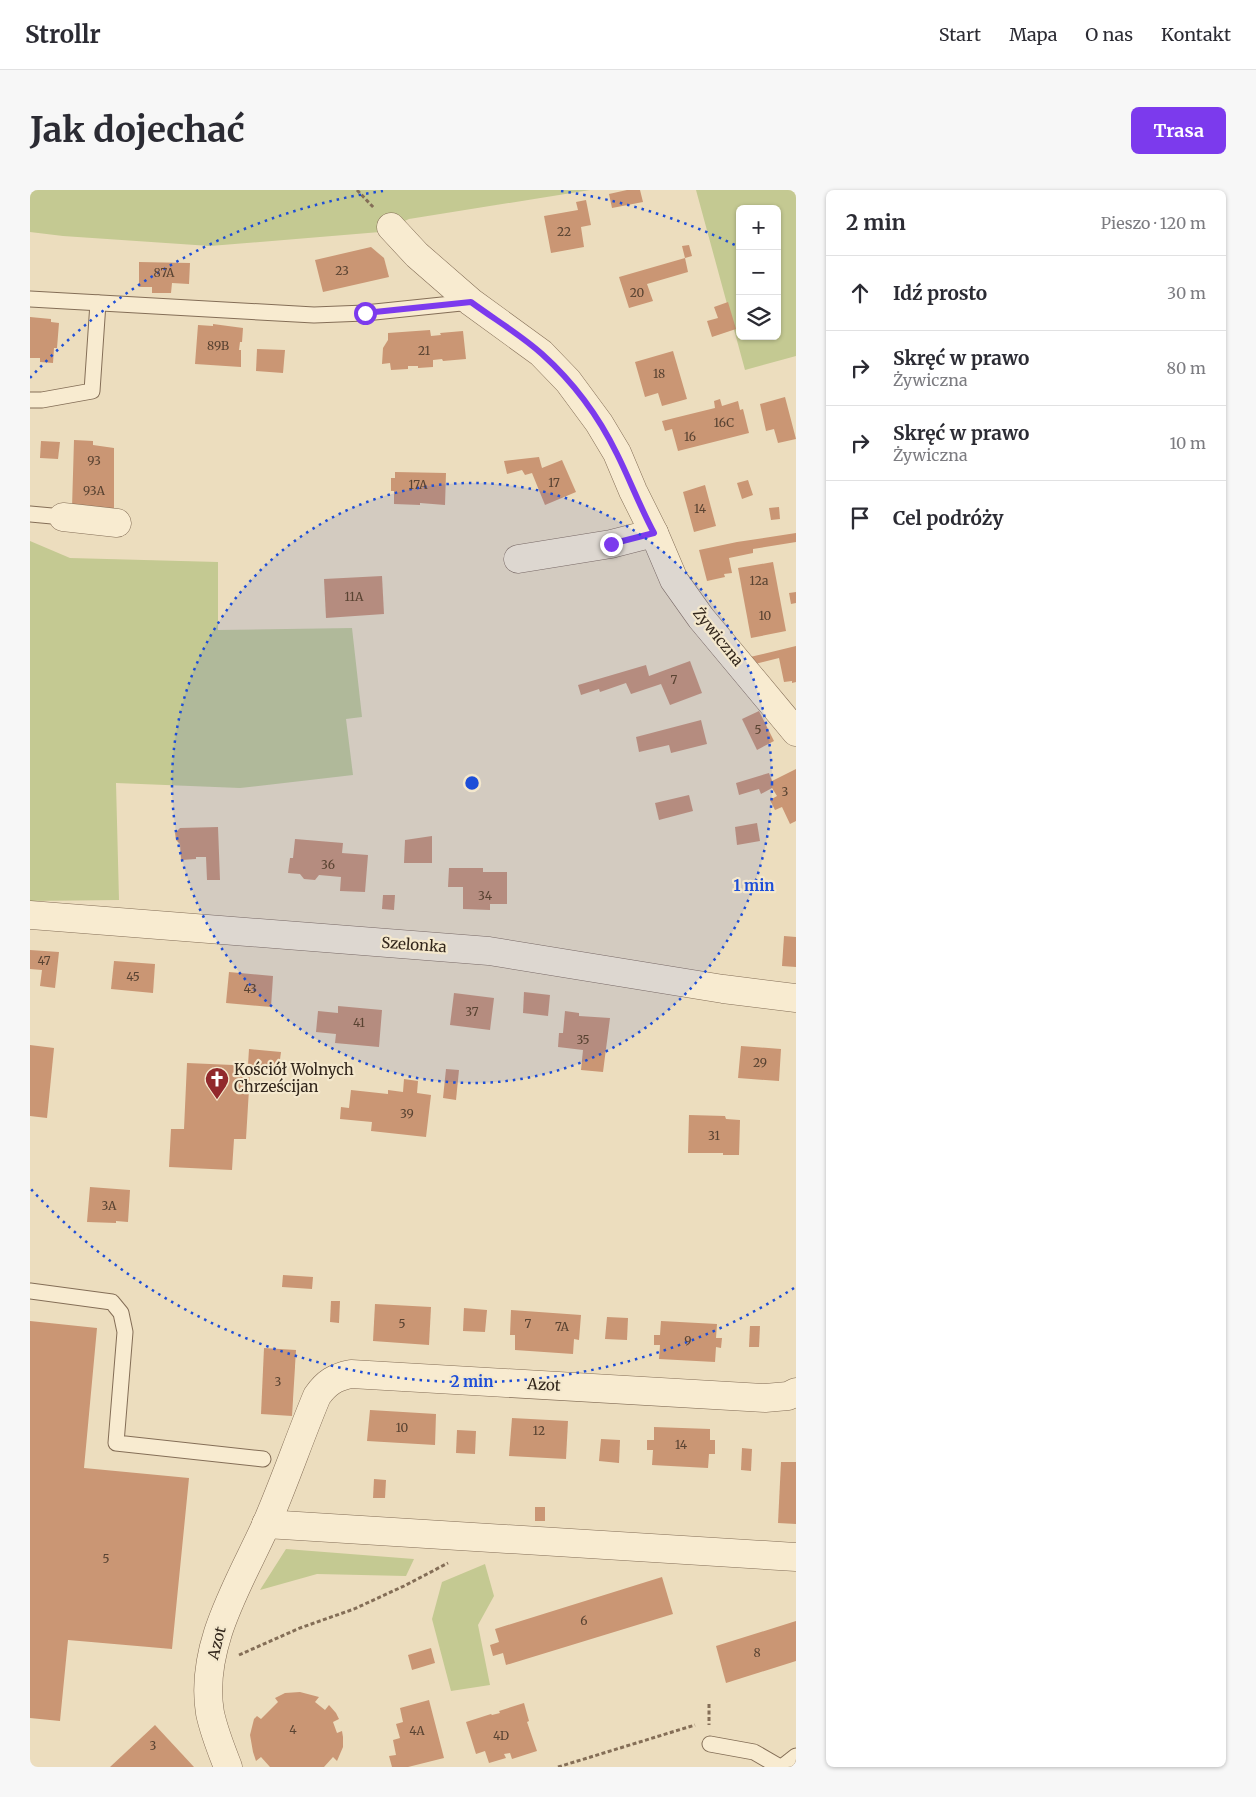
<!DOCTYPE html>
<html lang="pl">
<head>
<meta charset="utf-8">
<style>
  :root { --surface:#fff; --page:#f7f7f7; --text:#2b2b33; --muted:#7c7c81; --line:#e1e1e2; --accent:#7c3aed }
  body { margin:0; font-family:Merriweather,serif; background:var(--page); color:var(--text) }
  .controls { position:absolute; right:15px; top:15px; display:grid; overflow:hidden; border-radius:8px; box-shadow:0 1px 4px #0004 }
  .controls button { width:45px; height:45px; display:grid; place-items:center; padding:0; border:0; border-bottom:1px solid var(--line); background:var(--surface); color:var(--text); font:25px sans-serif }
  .stop { position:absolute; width:15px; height:15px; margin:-11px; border:4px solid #7c3aed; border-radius:50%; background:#fff }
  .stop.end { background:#7c3aed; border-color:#fff; box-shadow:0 1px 5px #0008 }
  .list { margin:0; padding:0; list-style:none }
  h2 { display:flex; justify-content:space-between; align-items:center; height:65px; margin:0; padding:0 20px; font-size:21px }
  h2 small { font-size:16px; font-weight:400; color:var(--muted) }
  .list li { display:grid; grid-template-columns:32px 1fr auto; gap:15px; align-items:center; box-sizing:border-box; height:75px; padding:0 20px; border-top:1px solid var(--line) }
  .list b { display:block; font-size:19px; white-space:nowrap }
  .list p { margin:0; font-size:16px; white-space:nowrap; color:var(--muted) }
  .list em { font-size:16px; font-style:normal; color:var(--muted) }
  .icon { flex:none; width:28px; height:28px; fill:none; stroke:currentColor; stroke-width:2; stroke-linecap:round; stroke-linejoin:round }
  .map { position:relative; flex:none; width:766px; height:1577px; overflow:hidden; border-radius:8px }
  header { display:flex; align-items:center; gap:30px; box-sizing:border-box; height:70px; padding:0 25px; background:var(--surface); border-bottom:1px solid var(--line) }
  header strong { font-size:24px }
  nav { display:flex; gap:28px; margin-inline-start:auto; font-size:18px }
  .intro { display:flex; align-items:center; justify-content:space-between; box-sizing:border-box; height:120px; padding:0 30px }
  h1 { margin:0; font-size:35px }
  .button { padding:12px 22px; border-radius:8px; background:var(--accent); color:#fff; font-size:18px; font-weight:700 }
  main { display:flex; gap:30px; padding:0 30px }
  aside { flex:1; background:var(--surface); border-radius:8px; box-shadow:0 1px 4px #0004 }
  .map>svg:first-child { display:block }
  .green { fill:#c4c992; fill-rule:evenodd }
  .building { fill:#ca9674 }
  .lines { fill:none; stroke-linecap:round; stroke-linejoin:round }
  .service-casing { stroke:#846e57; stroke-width:17 }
  .minor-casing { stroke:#846e57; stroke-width:29 }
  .path { stroke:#846e57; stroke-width:3; stroke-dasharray:4 2.5; stroke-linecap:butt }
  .service { stroke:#f8ebd0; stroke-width:15 }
  .minor { stroke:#f8ebd0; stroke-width:28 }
  .route { stroke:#7c3aed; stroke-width:6 }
  .ring { fill:none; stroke:#1d4ed8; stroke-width:2.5; stroke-dasharray:2.5 5 }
  .labels { text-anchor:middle; stroke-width:4.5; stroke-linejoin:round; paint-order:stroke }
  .number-label { font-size:12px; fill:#594332 }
  .street-label { font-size:15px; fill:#33271c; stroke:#f4e8cd }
  .poi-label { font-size:15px; fill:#33271c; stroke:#f4e8cd; text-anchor:start }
  .centre { fill:#1d4ed8; stroke:#f4e8cd; stroke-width:2.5 }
  .ring-label { font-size:15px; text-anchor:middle; font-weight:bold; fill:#1d4ed8; stroke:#f4e8cd; stroke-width:4.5; stroke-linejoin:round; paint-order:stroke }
</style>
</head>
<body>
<header>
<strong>Strollr</strong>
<nav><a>Start</a><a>Mapa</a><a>O nas</a><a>Kontakt</a></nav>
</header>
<div class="intro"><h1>Jak dojechać</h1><a class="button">Trasa</a></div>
<main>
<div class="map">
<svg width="766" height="1577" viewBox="0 0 766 1577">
  <rect width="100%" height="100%" fill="#ecddbe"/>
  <g class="green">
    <path d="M0 0H560L379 29 350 42 180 56 33 46 0 42Z"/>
    <path d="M666 0H766V166L715 180ZM710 19H747V146H710Z"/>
    <path d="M0 351 40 368 188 372V440L322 438 332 527 316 529 323 585 210 598 86 593 89 710 0 711Z"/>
    <path d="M256 1359 384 1369 376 1386 287 1384 230 1400Z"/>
    <path d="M455 1374 464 1406 448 1435 460 1495 421 1501 402 1429 412 1392Z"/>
  </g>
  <g class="building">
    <path d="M597 0H610L613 12 582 18 579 4Z"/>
    <path d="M556 10 561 35 551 37 554 57 521 63 514 26 548 20 546 12Z"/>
    <path d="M659 55 662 66 655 68 652 56Z"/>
    <path d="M341 57 354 68 359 87 293 102 285 70Z"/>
    <path d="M655 68 658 82 617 94 623 111 599 118 589 87Z"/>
    <path d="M109 72 160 73 159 94 142 93 141 103H122V97H109Z"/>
    <path d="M698 112 706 139 682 147 677 131 688 128 684 117Z"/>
    <path d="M0 127 21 129V132L29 133 27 158H24L23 173 10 172V168H0Z"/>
    <path d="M183 134 213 138 212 152H210L209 160H211V177L165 174 168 135 183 136Z"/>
    <path d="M400 140 401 146 411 145 410 143 433 141 436 169 413 171 412 169 403 170V177L388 178V176H378V179L361 180 360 173 352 174 353 158 358 150V143Z"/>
    <path d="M227 159 255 160 253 183 226 181Z"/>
    <path d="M643 161 657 209 632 216 628 203 615 207 605 172Z"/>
    <path d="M755 207 766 249 748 253 744 239 736 241 730 214Z"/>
    <path d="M690 209 692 216 708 211 710 220 713 219 719 243 648 261 642 239 635 241 632 231 685 218 684 211Z"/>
    <path d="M44 250 63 251V255L84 258V318H42Z"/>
    <path d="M11 251 30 252 28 269 10 268Z"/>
    <path d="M509 267 512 278 532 270 546 302 515 315 502 283 495 285 492 280 477 284 474 271Z"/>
    <path d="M365 282 416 283 415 315 390 313V315L364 314V301H361V288H365Z"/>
    <path d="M718 290 723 305 712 309 707 293Z"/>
    <path d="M675 295 686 336 664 342 653 302Z"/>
    <path d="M749 317 750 329 741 330 739 318Z"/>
    <path d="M766 343V352L723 359V363L699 368 702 383 694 384 695 387 677 391 669 360 707 352Z"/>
    <path d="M743 372 756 441 721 448 708 378Z"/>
    <path d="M352 386 354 424 296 428 294 389Z"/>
    <path d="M766 402V413L761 414 759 403Z"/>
    <path d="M766 456V492L762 493V491L754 492 749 468 725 474 720 467Z"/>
    <path d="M660 471 672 503 640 515 631 494 601 504 596 493 570 502 569 499 551 505 548 495 616 475 619 486Z"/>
    <path d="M729 521 744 551 727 560 712 529Z"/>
    <path d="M671 530 677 554 641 563 639 555 609 562 606 547Z"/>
    <path d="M766 579V631L760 634 752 617 745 620 740 610 747 606 742 598 731 604 729 599 709 605 706 593 739 583 742 591Z"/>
    <path d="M659 605 663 621 629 630 625 613Z"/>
    <path d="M727 633 730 651 707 655 705 637Z"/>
    <path d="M188 637 190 690H177L176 667H166V669L151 670 150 654 146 650 145 643 150 638Z"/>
    <path d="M402 646V673H374L375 650Z"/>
    <path d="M265 649 313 653 312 663 338 665 335 702 310 701 311 687 289 685 285 690 274 689 270 684 258 683 260 668H263Z"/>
    <path d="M419 678H453V682H477V714H460V720L433 719V697H418Z"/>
    <path d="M353 705H365L364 720 352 719Z"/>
    <path d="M754 746 766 747V777L752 776Z"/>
    <path d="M0 760 29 762 25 798 10 796 12 780 0 779Z"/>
    <path d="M84 771 125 774 123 803 81 799Z"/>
    <path d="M199 782 243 786 241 817 196 813Z"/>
    <path d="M494 802 520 805 518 826 493 823Z"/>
    <path d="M424 803 464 808 460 840 420 835Z"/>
    <path d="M308 816 352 820 349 857 305 853 306 844 286 842 288 821 308 823Z"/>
    <path d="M535 821 549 823V826L580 828 573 882 551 880 553 860 528 857 529 843H533Z"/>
    <path d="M0 855 24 858 17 928 0 926Z"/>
    <path d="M711 856 751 859 749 891 708 888Z"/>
    <path d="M219 859 251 862 249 877 218 875Z"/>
    <path d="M157 873 227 876V882H220L216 949H204L202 980 139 977 141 939H154Z"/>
    <path d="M416 879 429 880 426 910 413 908Z"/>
    <path d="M374 889 388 891 387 903 401 905 396 947 341 941 342 932 310 929 311 917 319 918 321 900 358 904V900L373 902Z"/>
    <path d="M659 925 695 926 696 929 710 930 709 965H693V963H658Z"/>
    <path d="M60 997 100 1000 98 1032 86 1031V1033L57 1032Z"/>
    <path d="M253 1085 283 1087 282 1099 252 1097Z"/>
    <path d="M301 1111H310L309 1133 300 1132Z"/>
    <path d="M345 1114 401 1117 399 1155 343 1151Z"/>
    <path d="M434 1118 457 1120 455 1142 433 1141Z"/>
    <path d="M481 1120 551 1125 549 1150 544 1149 543 1164 485 1160V1145H480Z"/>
    <path d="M577 1127 598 1128 597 1150 575 1149Z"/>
    <path d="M0 1131 67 1138 54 1278 159 1288 142 1459 38 1450 30 1531 0 1528Z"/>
    <path d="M631 1131 687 1134 686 1148H692L691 1158 686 1157 685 1172 629 1169 630 1155H624V1145H630Z"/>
    <path d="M720 1136H730L729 1157H719Z"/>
    <path d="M234 1158 266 1160 262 1226 231 1224Z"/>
    <path d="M340 1220 406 1224 405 1255 337 1251Z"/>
    <path d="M482 1228 538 1231 536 1269 479 1266Z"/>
    <path d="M624 1237 680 1239V1250H685V1264H679L678 1278 622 1275 623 1260H617V1250H624Z"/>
    <path d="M427 1240 446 1241 445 1264 426 1263Z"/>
    <path d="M571 1249 590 1250 589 1273 569 1271Z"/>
    <path d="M712 1258 722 1259 721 1281 711 1280Z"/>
    <path d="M751 1272H766V1334L748 1333Z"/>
    <path d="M344 1289 356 1290 355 1308H343Z"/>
    <rect x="505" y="1317" width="10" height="14"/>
    <path d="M632 1387 643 1424 476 1475 473 1463 463 1466 460 1455 469 1452 465 1439Z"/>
    <path d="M766 1431V1471L696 1493 686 1456Z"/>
    <path d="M401 1458 405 1473 382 1480 378 1465Z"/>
    <path d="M270 1502 289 1507 285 1512 295 1520 299 1515 306 1523 309 1529 303 1532 307 1543 312 1541 313 1547V1557L307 1571 303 1567 294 1577H240L231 1567 226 1571 223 1562 220 1545 224 1529 227 1526 231 1529 248 1512 245 1508 255 1503Z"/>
    <path d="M399 1510 414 1568 378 1577H362L359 1566 366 1565 363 1550 370 1548 366 1534 373 1532 370 1518Z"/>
    <path d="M494 1513 499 1531 497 1532 507 1561 482 1569 480 1563 474 1564 476 1568 459 1573 455 1561 446 1564 436 1532 461 1524 462 1525 470 1523 469 1521Z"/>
    <path d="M125 1535 164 1577H80Z"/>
  </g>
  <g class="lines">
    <g class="service-casing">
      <g id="service">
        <path d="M0 109 284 125 335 123 441 112"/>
        <path d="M0 210H12L62 201 68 113"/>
        <path d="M0 324 33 327"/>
        <path d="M0 1101 82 1112 91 1123 95 1142 86 1253 233 1269"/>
        <path d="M680 1554 724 1562 750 1577"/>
        <path d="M752 1577 766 1566"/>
      </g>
    </g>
    <g class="minor-casing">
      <g id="minor">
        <path d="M361 37 387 65 441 112 511 163 538 191 569 233 587 263 603 301 624 343 644 390 671 428 766 542"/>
        <path d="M33 327 87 333"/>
        <path d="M488 369 581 354 624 343"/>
        <path d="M0 725 459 761 693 799 766 808"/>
        <path d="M236 1334 766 1367"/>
        <path d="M198 1577C191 1559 184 1542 180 1523 169 1457 209 1394 235 1337 254 1294 269 1249 287 1206 296 1193 305 1187 321 1184L735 1208 758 1206 766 1202"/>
      </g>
    </g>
    <g class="path">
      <path d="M327 0 344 18"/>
      <path d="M209 1465 270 1438 324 1419 374 1396 418 1373"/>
      <path d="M679 1514V1535"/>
      <path d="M528 1577 665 1535"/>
    </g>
    <use href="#service" class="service"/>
    <use href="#minor" class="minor"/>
  </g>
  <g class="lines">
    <path class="route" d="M335 123 441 112C464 129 491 145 512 164 542 191 569 227 587 264 600 290 610 317 624 343L581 354"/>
  </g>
  <circle cx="442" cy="593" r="300" fill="#1d4ed8" fill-opacity=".12"/>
  <g class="ring">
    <circle cx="442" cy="593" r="300"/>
    <path d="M764 1098A599 599 0 0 1 0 998M0 188A599 599 0 0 1 353 1M531 1A599 599 0 0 1 709 57"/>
  </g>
  <defs>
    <g id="church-pin" transform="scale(1.25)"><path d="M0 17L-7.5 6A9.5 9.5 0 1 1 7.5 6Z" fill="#91292c" stroke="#f4e8cd"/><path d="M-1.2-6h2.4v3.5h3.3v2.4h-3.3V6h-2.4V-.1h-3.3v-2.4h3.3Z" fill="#fff"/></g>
  </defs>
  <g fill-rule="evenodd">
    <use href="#church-pin" x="187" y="889"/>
  </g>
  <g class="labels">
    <g class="number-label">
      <text x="534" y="46">22</text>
      <text x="312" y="85">23</text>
      <text x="134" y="87">87A</text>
      <text x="607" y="107">20</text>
      <text x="188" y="160">89B</text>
      <text x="394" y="165">21</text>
      <text x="629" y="188">18</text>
      <text x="694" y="237">16C</text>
      <text x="660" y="251">16</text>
      <text x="64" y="275">93</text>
      <text x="524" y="297">17</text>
      <text x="388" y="299">17A</text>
      <text x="64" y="305">93A</text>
      <text x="670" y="323">14</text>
      <text x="729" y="395">12a</text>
      <text x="324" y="411">11A</text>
      <text x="735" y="430">10</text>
      <text x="644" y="494">7</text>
      <text x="728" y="544">5</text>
      <text x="755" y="606">3</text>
      <text x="298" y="679">36</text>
      <text x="455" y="710">34</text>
      <text x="14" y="775">47</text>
      <text x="103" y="791">45</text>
      <text x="220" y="803">43</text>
      <text x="442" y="826">37</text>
      <text x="329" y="837">41</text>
      <text x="553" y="854">35</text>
      <text x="730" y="877">29</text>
      <text x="377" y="928">39</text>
      <text x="684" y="950">31</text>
      <text x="79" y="1020">3A</text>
      <text x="372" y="1138">5</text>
      <text x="498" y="1138">7</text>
      <text x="532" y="1141">7A</text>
      <text x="658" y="1155">9</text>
      <text x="248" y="1196">3</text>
      <text x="372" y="1242">10</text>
      <text x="509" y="1245">12</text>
      <text x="651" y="1259">14</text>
      <text x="76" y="1373">5</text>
      <text x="554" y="1435">6</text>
      <text x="727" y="1467">8</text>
      <text x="263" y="1544">4</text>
      <text x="387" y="1545">4A</text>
      <text x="471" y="1550">4D</text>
      <text x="123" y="1560">3</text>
    </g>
    <g class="street-label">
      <text transform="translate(688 447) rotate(51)" y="5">Żywiczna</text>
      <text transform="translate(384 755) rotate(4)" y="5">Szelonka</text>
      <text transform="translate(514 1195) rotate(3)" y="5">Azot</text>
      <text transform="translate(187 1453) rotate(-76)" y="5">Azot</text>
    </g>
    <g class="poi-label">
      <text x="204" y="885">Kościół Wolnych<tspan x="204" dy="17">Chrześcijan</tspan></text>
    </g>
  </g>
  <circle cx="442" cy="593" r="8" class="centre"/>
  <g class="ring-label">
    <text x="724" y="701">1 min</text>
    <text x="442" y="1197">2 min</text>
  </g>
</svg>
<div class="controls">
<button>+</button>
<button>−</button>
<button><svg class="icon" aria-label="layers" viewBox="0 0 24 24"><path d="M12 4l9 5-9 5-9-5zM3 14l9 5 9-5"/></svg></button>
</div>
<div class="stop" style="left:335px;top:123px"></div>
<div class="stop end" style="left:581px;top:354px"></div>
</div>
<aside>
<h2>2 min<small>Pieszo · 120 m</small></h2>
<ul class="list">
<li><svg class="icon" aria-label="ahead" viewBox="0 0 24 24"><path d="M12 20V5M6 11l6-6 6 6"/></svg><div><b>Idź prosto</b></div><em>30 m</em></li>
<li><svg class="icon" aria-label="right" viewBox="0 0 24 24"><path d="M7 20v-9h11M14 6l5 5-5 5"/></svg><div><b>Skręć w prawo</b><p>Żywiczna</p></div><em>80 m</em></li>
<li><svg class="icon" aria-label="right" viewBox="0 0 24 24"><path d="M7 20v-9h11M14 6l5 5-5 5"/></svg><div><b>Skręć w prawo</b><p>Żywiczna</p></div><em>10 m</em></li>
<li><svg class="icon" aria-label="arrive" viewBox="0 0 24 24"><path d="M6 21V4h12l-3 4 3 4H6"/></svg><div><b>Cel podróży</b></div></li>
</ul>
</aside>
</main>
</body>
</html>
